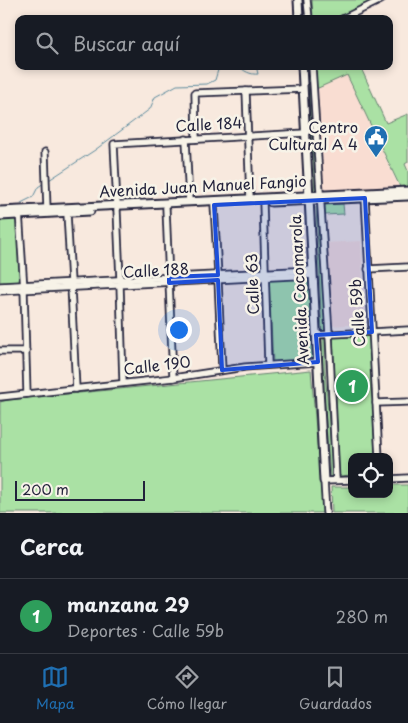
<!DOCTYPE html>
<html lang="es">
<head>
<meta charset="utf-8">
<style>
  :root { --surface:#171b24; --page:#20242c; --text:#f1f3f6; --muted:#9ea1a6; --line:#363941; --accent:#1f6fb2 }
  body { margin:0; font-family:"Playpen Sans",sans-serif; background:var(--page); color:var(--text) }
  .controls { position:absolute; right:15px; bottom:15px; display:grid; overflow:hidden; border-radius:10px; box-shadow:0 2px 8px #0003 }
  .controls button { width:45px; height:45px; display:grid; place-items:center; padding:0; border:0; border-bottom:1px solid var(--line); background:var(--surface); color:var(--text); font:25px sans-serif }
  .scale { position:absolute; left:15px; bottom:12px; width:130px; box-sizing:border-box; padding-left:5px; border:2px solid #22223b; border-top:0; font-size:14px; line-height:18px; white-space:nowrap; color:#22223b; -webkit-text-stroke:4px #f7f3e8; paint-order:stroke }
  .you { position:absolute; left:178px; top:329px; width:18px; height:18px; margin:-12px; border:4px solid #fff; border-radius:50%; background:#1a73e8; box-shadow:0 0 0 8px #1a73e833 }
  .badge { display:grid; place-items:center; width:32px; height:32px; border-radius:50%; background:var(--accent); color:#fff; font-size:16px; font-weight:700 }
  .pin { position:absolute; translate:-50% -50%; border:2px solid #fff; box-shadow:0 1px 5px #0006 }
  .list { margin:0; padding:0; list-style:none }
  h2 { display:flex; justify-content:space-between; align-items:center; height:65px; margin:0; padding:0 20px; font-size:21px }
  h2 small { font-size:16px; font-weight:400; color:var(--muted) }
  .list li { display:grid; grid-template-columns:32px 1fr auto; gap:15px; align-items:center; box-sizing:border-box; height:75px; padding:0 20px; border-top:1px solid var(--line) }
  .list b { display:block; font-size:19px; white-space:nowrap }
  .list p { margin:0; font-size:16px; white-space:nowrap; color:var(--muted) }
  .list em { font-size:16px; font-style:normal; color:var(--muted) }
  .icon { flex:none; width:28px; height:28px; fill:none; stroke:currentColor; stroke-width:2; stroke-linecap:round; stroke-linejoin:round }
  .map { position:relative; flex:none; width:408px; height:513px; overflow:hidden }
  .search { position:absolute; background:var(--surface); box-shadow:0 2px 8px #0003; left:15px; right:15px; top:15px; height:55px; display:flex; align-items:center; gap:12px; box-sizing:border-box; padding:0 18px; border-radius:10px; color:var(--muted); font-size:19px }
  .sheet { height:140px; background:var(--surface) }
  nav { display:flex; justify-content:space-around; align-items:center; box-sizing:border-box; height:70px; border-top:1px solid var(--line); background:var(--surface); font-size:14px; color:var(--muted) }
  nav a { display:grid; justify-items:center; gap:2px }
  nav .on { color:var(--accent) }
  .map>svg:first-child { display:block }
  .built { fill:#f9ddd2 }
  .green { fill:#aae1a4; stroke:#668270 }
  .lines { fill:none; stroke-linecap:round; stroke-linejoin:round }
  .stream { stroke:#5b8a9d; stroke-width:1 }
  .minor-casing { stroke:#22223b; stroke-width:9 }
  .major-casing { stroke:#22223b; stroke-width:11 }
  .minor { stroke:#f7f3e8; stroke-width:5.5 }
  .major { stroke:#f7f3e8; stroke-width:7 }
  .marked { fill:#1d4ed8; fill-opacity:0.2; stroke:#1d4ed8; stroke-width:4; stroke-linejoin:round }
  .labels { text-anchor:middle; stroke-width:5; stroke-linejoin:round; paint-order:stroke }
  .street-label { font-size:15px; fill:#22223b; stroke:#f7f3e8 }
  .poi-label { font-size:15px; fill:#22223b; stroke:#f7f3e8; text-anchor:end }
</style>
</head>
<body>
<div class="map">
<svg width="408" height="513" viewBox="0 0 408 513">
  <rect width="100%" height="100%" fill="#f8e9de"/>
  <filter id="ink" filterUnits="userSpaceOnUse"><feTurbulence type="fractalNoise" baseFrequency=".02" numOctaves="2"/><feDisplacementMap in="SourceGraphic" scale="10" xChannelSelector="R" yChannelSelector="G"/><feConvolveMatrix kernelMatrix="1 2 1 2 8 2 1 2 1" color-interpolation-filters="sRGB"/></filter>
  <g filter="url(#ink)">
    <g class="built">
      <path d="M347 75 400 190 322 194 316 89Z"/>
      <path d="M361 241 365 324 329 326 324 243Z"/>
    </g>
    <g class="green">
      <path d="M312 0H374L334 19H313Z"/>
      <path d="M307 66H310L318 193H315Z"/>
      <path d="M315 66H360L386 123 408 114V162L405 164 408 171V188L401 189 347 75 316 89Z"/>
      <path d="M343 204 344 214 325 215V205Z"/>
      <path d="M316 207H319L325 332H322Z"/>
      <path d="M18 218 21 282 0 283V219Z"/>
      <path d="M311 278 315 358 273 363 269 280Z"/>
      <path d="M370 336 375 457H352V475L339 476 333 337Z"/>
      <path d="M323 339H325V370L333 477H330L322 371Z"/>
      <path d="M311 370 323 513H0V402L8 400Z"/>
      <path d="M389 485H408V513H332L331 487H352V494H389Z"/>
    </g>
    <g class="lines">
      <g class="stream">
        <path d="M239 66C243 71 251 75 258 74L257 70 259 66"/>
        <path d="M49 180 95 150 150 109 155 97 177 85 207 84 215 80 218 70 224 66"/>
        <path d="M21 203 33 197 38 187 44 183"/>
      </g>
      <g class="minor-casing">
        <g id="minor">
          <path d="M307 0 309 19"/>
          <path d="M342 19 381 0"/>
          <path d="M312 66 329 334 336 480"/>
          <path d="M246 91 250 199"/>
          <path d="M186 139 189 202"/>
          <path d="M196 139 195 93 303 89"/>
          <path d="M45 152 47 209"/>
          <path d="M365 198 379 457"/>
          <path d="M263 203 268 365"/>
          <path d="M117 205 114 144 305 133"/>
          <path d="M214 205 218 275"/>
          <path d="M166 208 173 378"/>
          <path d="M117 210 120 280"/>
          <path d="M19 211 24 290 27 394"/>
          <path d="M67 213 71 282"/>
          <path d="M368 269 408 267"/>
          <path d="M218 280 222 370"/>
          <path d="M120 285 123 383"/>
          <path d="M0 286 313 270"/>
          <path d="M71 287 76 389"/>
          <path d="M0 291 313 275"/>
          <path d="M316 335 408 330"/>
          <path d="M0 351H26"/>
          <path d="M0 397 173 378 245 367 318 362"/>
          <path d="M376 403 408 402"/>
          <path d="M389 479 408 478"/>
          <path d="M326 513 324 481 352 480"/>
        </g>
      </g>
      <g class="major-casing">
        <g id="major">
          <path d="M298 0 299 19"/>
          <path d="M302 66 324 481"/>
          <path d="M271 202 408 196"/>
          <path d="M0 211 408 191"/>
          <path d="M0 216 90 211"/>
        </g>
      </g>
      <use href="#minor" class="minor"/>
      <use href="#major" class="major"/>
    </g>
  </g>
  <path class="marked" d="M365 198 372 332 316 335 318 362 222 370 218 280 169 283V277L218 275 214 205Z"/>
  <defs>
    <g id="civic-pin" transform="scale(1.25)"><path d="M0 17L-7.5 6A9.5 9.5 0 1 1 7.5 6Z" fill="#1f6fb2" stroke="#f7f3e8"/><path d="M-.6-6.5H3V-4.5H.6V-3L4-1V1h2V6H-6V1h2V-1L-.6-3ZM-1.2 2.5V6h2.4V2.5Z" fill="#fff"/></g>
  </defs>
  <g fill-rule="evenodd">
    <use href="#civic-pin" x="376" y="137"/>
  </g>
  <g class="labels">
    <g class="street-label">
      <text transform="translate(209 125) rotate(-3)" y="5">Calle 184</text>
      <text transform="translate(203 187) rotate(-3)" y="5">Avenida Juan Manuel Fangio</text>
      <text transform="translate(156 271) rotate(-3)" y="5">Calle 188</text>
      <text transform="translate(253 284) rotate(-92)" y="5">Calle 63</text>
      <text transform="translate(300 290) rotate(-93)" y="5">Avenida Cocomarola</text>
      <text transform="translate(358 313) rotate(-94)" y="5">Calle 59b</text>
      <text transform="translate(157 366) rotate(-7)" y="5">Calle 190</text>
    </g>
    <g class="poi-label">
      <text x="358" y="133">Centro<tspan x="358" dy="17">Cultural A 4</tspan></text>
    </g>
  </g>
</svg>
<div class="controls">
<button><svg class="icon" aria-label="locate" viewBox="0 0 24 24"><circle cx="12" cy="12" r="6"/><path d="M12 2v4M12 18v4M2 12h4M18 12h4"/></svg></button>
</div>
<div class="scale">200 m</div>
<div class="you"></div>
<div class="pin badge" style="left:352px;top:386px;background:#2e9e5b">1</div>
<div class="search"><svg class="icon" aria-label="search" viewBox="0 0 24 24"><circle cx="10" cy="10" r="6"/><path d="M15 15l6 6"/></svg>Buscar aquí</div>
</div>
<section class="sheet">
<h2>Cerca<small></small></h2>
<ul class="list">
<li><span class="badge" style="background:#2e9e5b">1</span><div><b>manzana 29</b><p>Deportes · Calle 59b</p></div><em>280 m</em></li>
</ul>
</section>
<nav>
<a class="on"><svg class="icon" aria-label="map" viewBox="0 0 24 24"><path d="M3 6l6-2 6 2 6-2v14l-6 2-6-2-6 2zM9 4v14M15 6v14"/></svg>Mapa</a>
<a><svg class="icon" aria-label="directions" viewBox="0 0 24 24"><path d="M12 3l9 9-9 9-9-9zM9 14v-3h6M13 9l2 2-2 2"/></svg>Cómo llegar</a>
<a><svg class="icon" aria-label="saved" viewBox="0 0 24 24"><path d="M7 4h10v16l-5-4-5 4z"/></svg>Guardados</a>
</nav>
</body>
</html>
